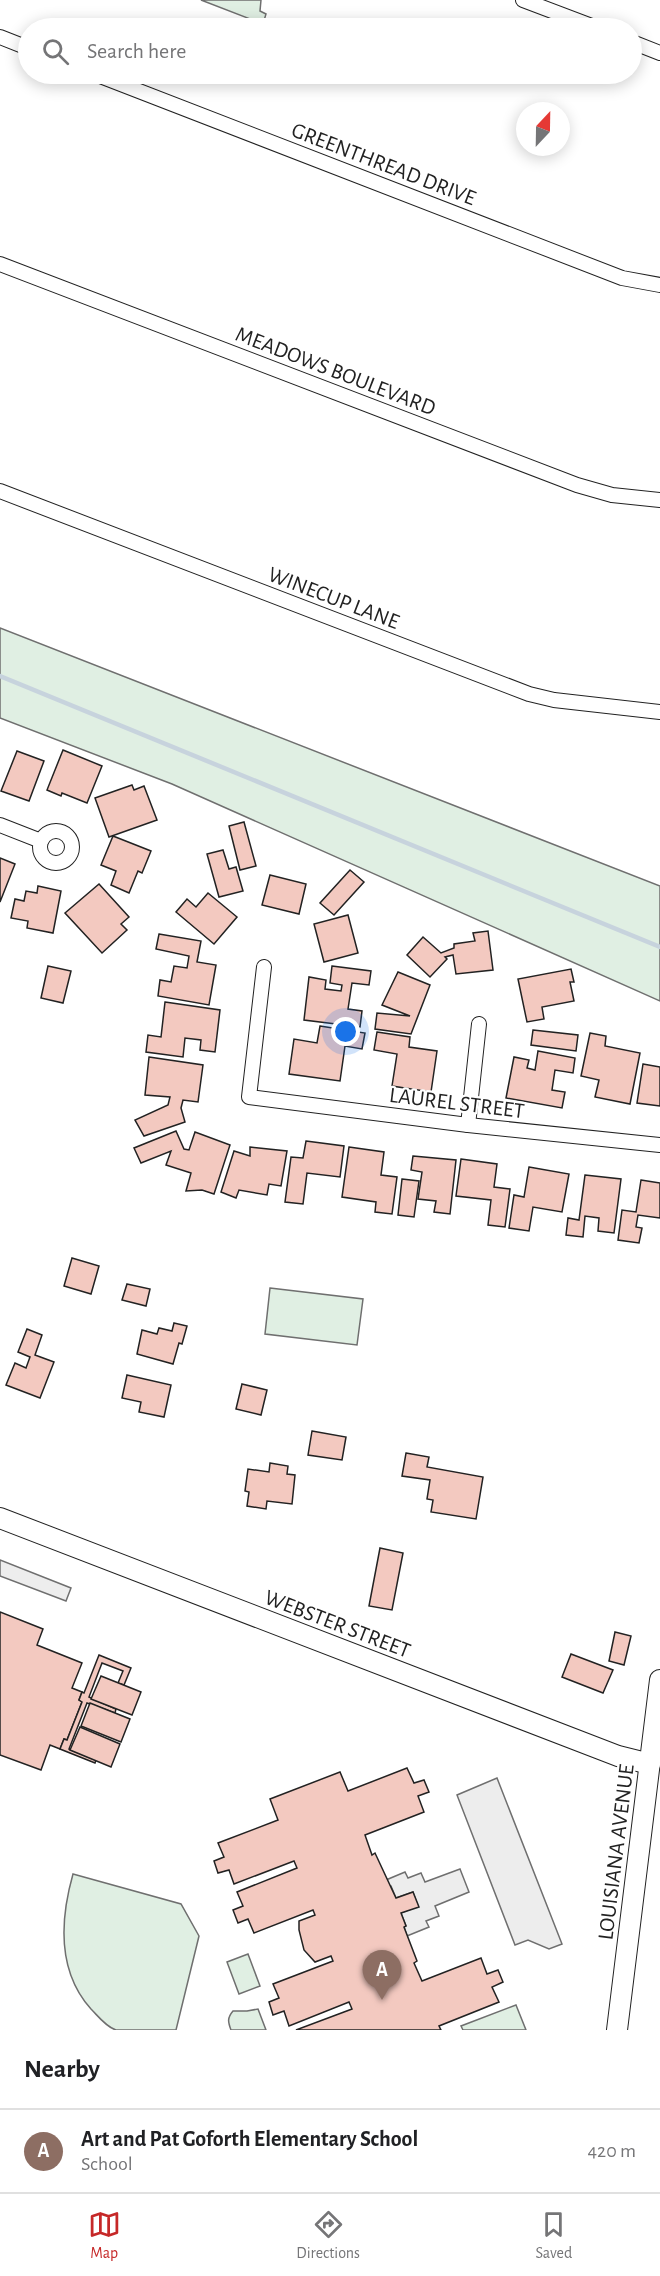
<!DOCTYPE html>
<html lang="en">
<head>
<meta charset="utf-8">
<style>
  :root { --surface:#fff; --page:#f2f2f2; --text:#202124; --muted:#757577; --line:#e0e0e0; --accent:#c62828 }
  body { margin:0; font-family:"Alegreya Sans",sans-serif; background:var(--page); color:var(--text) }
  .compass { position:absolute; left:516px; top:102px; width:54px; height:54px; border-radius:50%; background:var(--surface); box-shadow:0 3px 15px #0003; rotate:22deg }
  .you { position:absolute; left:346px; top:1032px; width:21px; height:21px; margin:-15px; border:4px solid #fff; border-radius:50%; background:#1a73e8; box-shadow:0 0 0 9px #1a73e833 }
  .badge { display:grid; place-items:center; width:39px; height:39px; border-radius:50%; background:var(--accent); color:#fff; font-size:20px; font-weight:700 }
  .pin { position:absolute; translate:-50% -50px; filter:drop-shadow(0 2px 3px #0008) }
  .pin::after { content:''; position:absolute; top:32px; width:21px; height:18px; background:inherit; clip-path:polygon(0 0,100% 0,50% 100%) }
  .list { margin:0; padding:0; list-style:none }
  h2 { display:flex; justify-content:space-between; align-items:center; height:78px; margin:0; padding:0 24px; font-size:26px }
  h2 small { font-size:20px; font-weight:400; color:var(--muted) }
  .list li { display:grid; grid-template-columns:39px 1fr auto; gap:18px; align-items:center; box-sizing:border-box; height:84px; padding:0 24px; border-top:2px solid var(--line) }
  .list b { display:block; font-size:22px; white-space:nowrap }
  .list p { margin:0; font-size:20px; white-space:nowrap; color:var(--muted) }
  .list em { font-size:20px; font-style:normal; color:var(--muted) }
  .icon { flex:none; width:33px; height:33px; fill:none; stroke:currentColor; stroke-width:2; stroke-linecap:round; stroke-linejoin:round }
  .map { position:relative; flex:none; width:660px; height:2030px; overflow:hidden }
  .search { position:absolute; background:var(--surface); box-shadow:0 3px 15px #0003; left:18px; right:18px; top:18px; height:66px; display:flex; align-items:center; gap:15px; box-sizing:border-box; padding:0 21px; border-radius:33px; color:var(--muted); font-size:22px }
  .sheet { height:162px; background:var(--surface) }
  nav { display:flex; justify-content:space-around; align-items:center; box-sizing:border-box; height:84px; border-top:2px solid var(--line); background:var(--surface); font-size:16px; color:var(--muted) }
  nav a { display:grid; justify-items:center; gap:3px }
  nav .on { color:var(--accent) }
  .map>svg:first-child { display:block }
  .green { fill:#e0efe3; stroke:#6f6f6f; stroke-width:1.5 }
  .parking { fill:#ededed; stroke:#6f6f6f; stroke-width:1.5 }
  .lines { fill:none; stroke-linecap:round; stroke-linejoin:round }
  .stream { stroke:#c7d3dd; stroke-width:4.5 }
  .building { fill:#f3c9c0; stroke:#222; stroke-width:1.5 }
  .street-casing { stroke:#222; stroke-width:16 }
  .secondary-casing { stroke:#222; stroke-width:22 }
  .street { stroke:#fff; stroke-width:14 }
  .secondary { stroke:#fff; stroke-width:20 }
  .labels { text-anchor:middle; stroke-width:4.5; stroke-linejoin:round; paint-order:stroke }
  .street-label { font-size:22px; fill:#222; stroke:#fff }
</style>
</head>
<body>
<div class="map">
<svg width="660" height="2030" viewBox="0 0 660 2030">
  <rect width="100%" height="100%" fill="#fff"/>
  <g class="green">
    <path d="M201 0H261L260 11 266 14 263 24Z"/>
    <path d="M0 628 660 886V1001L172 784 0 718Z"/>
    <path d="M270 1288 363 1299 357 1345 265 1334Z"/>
    <path d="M73 1874 181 1904 199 1936 176 2030C164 2030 125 2030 116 2030 106 2027 98 2016 91 2009 57 1971 60 1920 73 1874Z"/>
    <path d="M248 1954 260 1986 239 1994 227 1962Z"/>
    <path d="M516 2005 526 2030H463L461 2026Z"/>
    <path d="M258 2009 266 2030H231C228 2022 227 2018 233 2011H247Z"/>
  </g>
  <g class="parking">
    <path d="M0 1560 71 1588 66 1601 0 1576Z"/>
    <path d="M497 1778 562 1944 549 1949 528 1940 515 1945 457 1795Z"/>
    <path d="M460 1869 469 1892 435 1906 439 1916 426 1921 429 1927 407 1936 404 1927 406 1926 401 1913 418 1906 413 1892 396 1898 391 1886H389L386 1880 405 1872 408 1878 421 1873 425 1882Z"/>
  </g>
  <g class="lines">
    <path class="stream" d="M0 676 660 947"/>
  </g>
  <g class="building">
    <path d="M63 750 102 766 87 803 62 793 61 796 47 790Z"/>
    <path d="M17 751 44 761 29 801 1 791Z"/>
    <path d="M132 785 134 790 144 786 157 820 109 837 95 798Z"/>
    <path d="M244 822 256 866 240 870 229 826Z"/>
    <path d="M113 836 151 851 142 873 138 871 129 893 111 885 116 871 101 865Z"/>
    <path d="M223 850 229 869 236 867 243 891 219 897 207 854Z"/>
    <path d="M0 858 15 864 0 902Z"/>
    <path d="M350 870 364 882 334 915 320 903Z"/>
    <path d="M270 875 306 884 299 914 262 905Z"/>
    <path d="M99 884 129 917 121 924 127 930 102 953 65 913Z"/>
    <path d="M38 886 61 891 53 933 27 928 28 921 11 918 15 899 24 901 26 891 37 893Z"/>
    <path d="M208 893 237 917 214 944 176 912 187 899 196 907Z"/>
    <path d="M348 915 358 953 324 962 314 924Z"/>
    <path d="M488 931 493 970 456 974 453 955 445 957 447 959 430 977 407 955 423 937 441 953 454 948V944L475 941 473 933Z"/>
    <path d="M159 934 201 941 197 962 216 965 209 1005 158 996 160 980 171 982 174 966 187 968 189 956 156 949Z"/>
    <path d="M48 966 71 971 63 1003 41 998Z"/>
    <path d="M332 966 371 971 369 985 352 983 348 1009 362 1011 360 1027 304 1020 309 977 326 980 325 989 341 991 342 985 330 983Z"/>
    <path d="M571 969 574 982H570L574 1001 542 1007 544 1019 527 1022 518 979Z"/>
    <path d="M398 972 430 985 411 1034 375 1029 377 1013 410 1016 382 1005Z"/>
    <path d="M165 1002 220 1010 215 1052 200 1050 201 1040 185 1038 183 1057 146 1052 148 1035 161 1037Z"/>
    <path d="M320 1026 365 1033 362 1049 345 1046 340 1081 289 1074 294 1039 317 1043Z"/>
    <path d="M533 1030 578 1035 576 1051 531 1045Z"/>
    <path d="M377 1032 410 1037 409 1047 437 1051 431 1092 392 1086 397 1054 374 1050Z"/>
    <path d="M590 1033 606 1036 605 1046 640 1053 630 1104 595 1097 599 1080 581 1076Z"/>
    <path d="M538 1051 575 1058 573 1073 555 1070 552 1090 565 1092 562 1108 506 1098 514 1057 529 1060 527 1068 535 1070Z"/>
    <path d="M149 1057 203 1065 198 1102 183 1100 181 1108 185 1122 144 1136 135 1120 168 1105 170 1097 145 1095Z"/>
    <path d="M643 1064 660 1067V1106L637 1103Z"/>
    <path d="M176 1131 184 1149 189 1150 195 1132 230 1145 214 1194 202 1190 186 1191 191 1173 166 1165 171 1151 141 1163 134 1148Z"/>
    <path d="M306 1141 344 1146 340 1177 307 1173 303 1204 285 1202 291 1157 303 1158Z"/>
    <path d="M250 1147 287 1151 281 1186 269 1184 267 1195 239 1190 236 1198 221 1192 234 1151 250 1156Z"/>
    <path d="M349 1147 384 1152 381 1175 397 1177 392 1214 375 1212 376 1202 342 1197Z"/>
    <path d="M413 1156 456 1160 450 1214 434 1212 436 1201 418 1199 422 1172 411 1170Z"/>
    <path d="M461 1159 497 1164 494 1187 510 1189 505 1227 488 1225 491 1200 456 1196Z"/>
    <path d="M529 1167 569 1174 562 1212 533 1207 529 1231 509 1228 514 1195 524 1197Z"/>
    <path d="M585 1175 621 1179 614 1233 598 1231 599 1218 585 1216 583 1237 566 1235 568 1218 579 1220Z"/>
    <path d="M402 1179 419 1181 414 1217 398 1215Z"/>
    <path d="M641 1180 660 1183V1218L638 1215 636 1227 642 1228 639 1243 618 1240 622 1210 636 1212Z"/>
    <path d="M72 1258 99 1266 91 1294 64 1286Z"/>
    <path d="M127 1284 150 1289 146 1306 122 1300Z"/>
    <path d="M174 1323 187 1326 182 1344 179 1343 173 1364 137 1354 142 1330 157 1334 159 1328 172 1331Z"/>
    <path d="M27 1329 42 1335 35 1355 54 1362 40 1398 6 1385 15 1363 26 1368 30 1357 18 1352Z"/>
    <path d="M127 1375 171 1385 164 1417 139 1412 141 1402 122 1398Z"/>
    <path d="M242 1384 267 1390 261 1415 236 1409Z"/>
    <path d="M312 1431 346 1437 342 1460 308 1455Z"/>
    <path d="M406 1453 429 1457 427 1467 483 1477 476 1519 431 1512 433 1500 427 1499 430 1480 402 1476Z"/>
    <path d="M270 1463 288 1466 287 1474 295 1475 292 1504 267 1501 266 1509 247 1506 249 1492 245 1491 248 1469 269 1472Z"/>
    <path d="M380 1548 403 1553 392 1610 369 1606Z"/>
    <path d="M0 1612 43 1629 37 1645 82 1663 72 1688 82 1692 79 1700 82 1702 67 1740 64 1739 60 1749 50 1745 41 1770 0 1755Z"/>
    <path d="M615 1632 631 1636 624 1665 609 1661Z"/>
    <path d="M571 1654 613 1670 603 1693 562 1677Z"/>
    <path d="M99 1655 131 1668 124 1685 118 1683 123 1671 102 1663 89 1697 116 1709 115 1713 87 1703 69 1749 96 1760 95 1763 60 1749 64 1739 67 1740 82 1702 79 1700 82 1692 84 1693Z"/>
    <path d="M101 1676 141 1692 132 1715 91 1699Z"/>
    <path d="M90 1703 130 1719 121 1742 81 1726Z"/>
    <path d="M80 1727 120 1744 111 1767 70 1750Z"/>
    <path d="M407 1768 414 1783 424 1780 429 1792 418 1796 424 1812 365 1835 372 1855 375 1853 396 1898 413 1892 419 1907 401 1913 406 1926 404 1927 417 1961 414 1963 422 1981 481 1958 487 1974 498 1970 503 1982 492 1987 499 2002 439 2026 441 2030H296L352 2009 349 2002 289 2026 284 2011 273 2015 269 2002 279 1998 273 1984 333 1961 331 1956 315 1962 304 1950 299 1930V1921L315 1915 313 1910 254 1933 248 1919 238 1923 233 1910 243 1906 237 1892 297 1868 294 1861 234 1884 229 1870 218 1873 214 1861 224 1857 218 1843 278 1820 270 1799 340 1772 348 1791Z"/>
  </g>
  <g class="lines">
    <g class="street-casing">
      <g id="street">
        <path d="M523 0 597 28"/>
        <path d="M0 37 28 48"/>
        <path d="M632 42 660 53"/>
        <path d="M95 74 622 278 660 285"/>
        <path d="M0 264 577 485 612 495 660 500"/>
        <path d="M0 491 529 694 554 700 660 712"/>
        <path d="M0 825 41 841"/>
        <circle cx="56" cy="847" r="16"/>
        <path d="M264 967 249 1097 468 1125 660 1145"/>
        <path d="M468 1125 479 1024"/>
      </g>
    </g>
    <g class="secondary-casing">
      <g id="secondary">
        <path d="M0 1518 618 1756 650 1764"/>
        <path d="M617 2030 660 1680"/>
      </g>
    </g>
    <use href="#street" class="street"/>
    <use href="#secondary" class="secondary"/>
  </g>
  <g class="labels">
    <g class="street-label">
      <text transform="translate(384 163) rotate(21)" y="8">GREENTHREAD DRIVE</text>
      <text transform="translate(336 370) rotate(21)" y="8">MEADOWS BOULEVARD</text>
      <text transform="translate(334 597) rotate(21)" y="8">WINECUP LANE</text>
      <text transform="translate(457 1102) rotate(7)" y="8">LAUREL STREET</text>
      <text transform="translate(338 1623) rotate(21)" y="8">WEBSTER STREET</text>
      <text transform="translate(615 1852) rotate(-83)" y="8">LOUISIANA AVENUE</text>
    </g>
  </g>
</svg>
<svg class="compass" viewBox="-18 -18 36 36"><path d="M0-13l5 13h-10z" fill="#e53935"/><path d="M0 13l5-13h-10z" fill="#757577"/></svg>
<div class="you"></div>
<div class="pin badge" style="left:382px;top:2000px;background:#8d6e63">A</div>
<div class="search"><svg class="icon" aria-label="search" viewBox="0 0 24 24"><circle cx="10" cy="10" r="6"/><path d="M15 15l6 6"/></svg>Search here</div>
</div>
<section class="sheet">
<h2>Nearby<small></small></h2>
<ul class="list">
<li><span class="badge" style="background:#8d6e63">A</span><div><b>Art and Pat Goforth Elementary School</b><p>School</p></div><em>420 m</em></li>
</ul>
</section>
<nav>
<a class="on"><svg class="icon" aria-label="map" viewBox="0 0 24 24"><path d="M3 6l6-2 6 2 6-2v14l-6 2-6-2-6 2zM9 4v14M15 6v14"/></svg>Map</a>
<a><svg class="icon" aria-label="directions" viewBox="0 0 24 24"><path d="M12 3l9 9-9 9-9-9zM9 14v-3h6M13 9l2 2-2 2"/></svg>Directions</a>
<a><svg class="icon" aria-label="saved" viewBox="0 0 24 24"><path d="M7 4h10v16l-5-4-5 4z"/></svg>Saved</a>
</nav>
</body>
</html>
